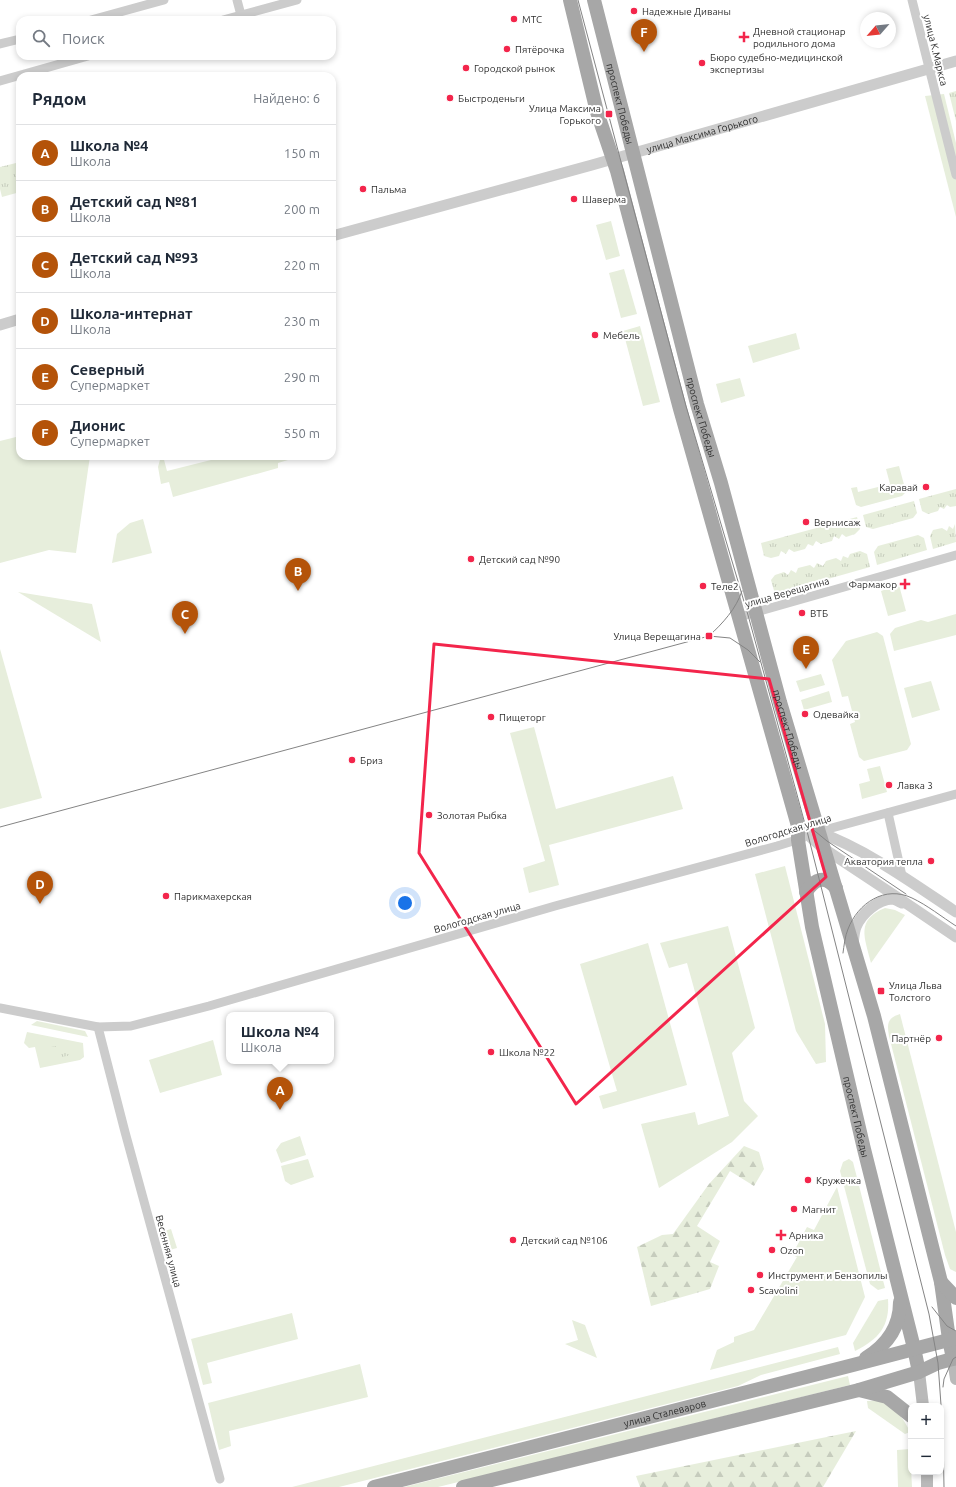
<!DOCTYPE html>
<html lang="ru">
<head>
<meta charset="utf-8">
<style>
  :root { --surface:#fff; --page:#f6f6f7; --text:#1f2937; --muted:#747a83; --line:#e0e1e3; --accent:#b45309 }
  body { margin:0; font-family:Ubuntu,sans-serif; background:var(--page); color:var(--text) }
  .controls { position:absolute; right:12px; bottom:12px; display:grid; overflow:hidden; border-radius:8px; box-shadow:0 2px 6px #0003 }
  .controls button { width:36px; height:36px; display:grid; place-items:center; padding:0; border:0; border-bottom:1px solid var(--line); background:var(--surface); color:var(--text); font:20px sans-serif }
  .compass { position:absolute; left:860px; top:12px; width:36px; height:36px; border-radius:50%; background:var(--surface); box-shadow:0 2px 6px #0003; rotate:242deg }
  .you { position:absolute; left:405px; top:903px; width:14px; height:14px; margin:-10px; border:3px solid #fff; border-radius:50%; background:#1a73e8; box-shadow:0 0 0 6px #1a73e833 }
  .badge { display:grid; place-items:center; width:26px; height:26px; border-radius:50%; background:var(--accent); color:#fff; font-size:13px; font-weight:700 }
  .pin { position:absolute; translate:-50% -33px; filter:drop-shadow(0 1px 2px #0008) }
  .pin::after { content:''; position:absolute; top:21px; width:14px; height:12px; background:inherit; clip-path:polygon(0 0,100% 0,50% 100%) }
  .popup { position:absolute; left:226px; top:1012px; width:108px; height:52px; box-sizing:border-box; display:grid; place-content:center; border-radius:8px; background:var(--surface); filter:drop-shadow(0 1px 3px #0005); font-size:13px; white-space:nowrap; color:var(--muted) }
  .popup b { font-size:15px; color:var(--text) }
  .popup::after { content:''; position:absolute; left:50%; top:100%; margin-left:-8px; border:8px solid transparent; border-top-color:var(--surface) }
  .list { margin:0; padding:0; list-style:none }
  h2 { display:flex; justify-content:space-between; align-items:center; height:52px; margin:0; padding:0 16px; font-size:17px }
  h2 small { font-size:13px; font-weight:400; color:var(--muted) }
  .list li { display:grid; grid-template-columns:26px 1fr auto; gap:12px; align-items:center; box-sizing:border-box; height:56px; padding:0 16px; border-top:1px solid var(--line) }
  .list b { display:block; font-size:15px; white-space:nowrap }
  .list p { margin:0; font-size:13px; white-space:nowrap; color:var(--muted) }
  .list em { font-size:13px; font-style:normal; color:var(--muted) }
  .icon { flex:none; width:22px; height:22px; fill:none; stroke:currentColor; stroke-width:2; stroke-linecap:round; stroke-linejoin:round }
  .map { position:relative; flex:none; width:956px; height:1487px; overflow:hidden }
  .search { position:absolute; background:var(--surface); box-shadow:0 2px 6px #0003; left:16px; top:16px; width:320px; height:44px; display:flex; align-items:center; gap:10px; box-sizing:border-box; padding:0 14px; border-radius:12px; color:var(--muted); font-size:15px }
  .panel { position:absolute; background:var(--surface); box-shadow:0 2px 6px #0003; left:16px; top:72px; width:320px; height:388px; border-radius:12px }
  .map>svg:first-child { display:block }
  .green { fill:#e7eedc }
  .forest { fill:url(#forest-firs) }
  .park { fill:url(#park-tufts) }
  .lines { fill:none; stroke-linecap:round; stroke-linejoin:round }
  .minor { stroke:#ccc; stroke-width:9 }
  .tertiary { stroke:#ccc; stroke-width:11 }
  .secondary { stroke:#b9b9b9; stroke-width:12 }
  .primary { stroke:#a7a7a7; stroke-width:14 }
  .tram { stroke:#848484; stroke-width:1 }
  .marked { fill:none; stroke:#f3254b; stroke-width:3; stroke-linejoin:round }
  .poi-dot { fill:#f3254b; stroke:#fff; stroke-width:1.5 }
  .labels { text-anchor:middle; stroke-width:4; stroke-linejoin:round; paint-order:stroke }
  .poi-label { font-size:10px; fill:#2f2f2f; stroke:#fff; text-anchor:start }
  .street-label { font-size:10px; fill:#2f2f2f; stroke:#fff }
</style>
</head>
<body>
<div class="map">
<svg width="956" height="1487" viewBox="0 0 956 1487">
  <defs>
    <pattern id="forest-firs" width="22" height="20" patternUnits="userSpaceOnUse"><rect width="22" height="20" fill="#e7eedc"/><path d="M5 1l3.5 6h-7zM16 11l3.5 6h-7z" fill="#c6ccbd"/></pattern>
    <pattern id="park-tufts" width="24" height="20" patternUnits="userSpaceOnUse"><rect width="24" height="20" fill="#e7eedc"/><path d="M3 7l-1-3M5 7V3M7 7l1-3M15 17l-1-3M17 17v-4M19 17l1-3" fill="none" stroke="#c6ccbd"/></pattern>
  </defs>
  <rect width="100%" height="100%" fill="#fff"/>
  <g class="green">
    <path d="M944 94 956 143V217L925 96Z"/>
    <path d="M611 221 620 256 606 260 596 225Z"/>
    <path d="M624 269 637 314 621 318 609 273Z"/>
    <path d="M640 326 660 402 643 406 623 331Z"/>
    <path d="M796 333 800 349 753 363 748 346Z"/>
    <path d="M740 378 745 396 721 403 716 384Z"/>
    <path d="M20 436V456H90L76 553 49 550 0 563V441Z"/>
    <path d="M161 456H163L167 471 227 456H287L288 460 278 463V468L173 497 169 482 161 484 158 467Z"/>
    <path d="M899 466 906 492 902 496 861 507 856 505 851 488 857 487 858 492 890 484 886 469Z"/>
    <path d="M143 519 152 553 112 563 117 534 130 523Z"/>
    <path d="M899 585 906 611 888 616 881 591Z"/>
    <path d="M18 592 92 604 101 642Z"/>
    <path d="M956 614V635L894 651 890 634 895 628 921 620 928 622Z"/>
    <path d="M877 632 883 636 911 744 907 750 864 761 859 757 850 724 855 722 848 696 842 697 832 660 846 641Z"/>
    <path d="M0 649 42 798 0 809Z"/>
    <path d="M821 674 825 685 800 692 796 681Z"/>
    <path d="M931 681 940 710 912 718 904 688Z"/>
    <path d="M829 691 832 702 804 710 801 700Z"/>
    <path d="M534 727 556 809 673 776 683 809 549 845 559 885 529 893 523 868 545 861 510 733Z"/>
    <path d="M880 766 887 792 862 799 859 784 870 781 867 769Z"/>
    <path d="M785 866 825 1024 826 1062 816 1064 796 1031 755 874Z"/>
    <path d="M885 908 895 910 905 915 871 963C865 938 855 920 885 908Z"/>
    <path d="M728 926 755 1028 732 1053 744 1101 758 1116 732 1142 659 1188 641 1124 695 1112 698 1125 729 1116 687 963 669 968 660 943Z"/>
    <path d="M648 943 687 1085 603 1109 599 1096 617 1091 580 964Z"/>
    <path d="M900 1014 956 1232V1272L950 1269 945 1255 889 1036C887 1024 887 1018 900 1014Z"/>
    <path d="M37 1021 85 1031 88 1037 31 1025Z"/>
    <path d="M27 1032 83 1043 84 1057 80 1060 40 1068 35 1047 29 1048 24 1043Z"/>
    <path d="M213 1040 222 1075 160 1093 149 1060Z"/>
    <path d="M300 1136 306 1155 281 1163 276 1150 281 1143Z"/>
    <path d="M308 1159 314 1177 291 1185 285 1181 281 1166Z"/>
    <path d="M849 1159 853 1162 885 1288 878 1290 870 1284 840 1171 843 1162Z"/>
    <path d="M837 1187 865 1297 846 1335 710 1370 717 1350 734 1342V1337L754 1330 797 1257 792 1255 807 1227 814 1230Z"/>
    <path d="M171 1229 177 1248 166 1251 161 1232Z"/>
    <path d="M888 1299C890 1326 879 1339 855 1351L853 1343 878 1301Z"/>
    <path d="M292 1313 298 1339 207 1363 212 1383 203 1385 191 1339Z"/>
    <path d="M572 1320 585 1325 597 1358 565 1344 578 1340Z"/>
    <path d="M838 1347 840 1354 761 1375 738 1386 339 1487H292Z"/>
    <path d="M360 1364 368 1397 229 1431 231 1446 219 1450 208 1403Z"/>
    <path d="M848 1376 850 1385 438 1487H404Z"/>
    <path d="M867 1401C871 1401 875 1400 879 1401 893 1404 905 1420 910 1432L905 1434 868 1408Z"/>
    <path d="M910 1449 912 1487H898L897 1450Z"/>
  </g>
  <g class="forest">
    <path d="M744 1146 759 1152 764 1169 754 1186 730 1171 697 1226 720 1241 710 1262 719 1266 710 1289 651 1306 637 1247 662 1235 673 1234 709 1184Z"/>
    <path d="M856 1431 823 1487H640L636 1476Z"/>
  </g>
  <g class="park">
    <path d="M956 91V121L949 93Z"/>
    <path d="M20 162V192L2 197 0 189V167Z"/>
    <path d="M956 489V506L950 507 947 505 944 509 940 507 938 511 928 514 922 511 919 499Z"/>
    <path d="M914 501 917 513 913 518 873 529 866 527 863 515Z"/>
    <path d="M857 517 860 529 855 534 846 537 842 534 839 539 834 536 832 541 821 544 816 541 813 546 808 544 805 549 794 552 789 549 786 554 781 551 779 556 771 558 764 556 761 543Z"/>
    <path d="M955 524 956 542 933 549 930 536 933 530 942 528 947 531 949 526 953 529Z"/>
    <path d="M918 535 924 538 927 550 877 565 874 552 878 546Z"/>
    <path d="M860 551 867 554 870 567 775 594 771 580 775 575 784 572 788 575 791 570 796 573 798 568 810 565 814 568 817 563 823 566 826 561 836 558 841 561 843 556 848 558 850 554Z"/>
    <path d="M56 1046 70 1048 71 1055 49 1060 45 1048Z"/>
  </g>
  <g class="lines">
    <g class="minor">
      <path d="M237 0 241 15"/>
      <path d="M912 0 956 175"/>
      <path d="M91 20 164 0"/>
      <path d="M223 20 297 0"/>
      <path d="M0 44 20 39"/>
      <path d="M0 81 88 56"/>
      <path d="M739 617 956 555"/>
      <path d="M888 813 902 876"/>
      <path d="M817 832 956 794"/>
      <path d="M0 1008 98 1027 131 1026 209 1006 555 906 777 846 803 838"/>
      <path d="M98 1027 125 1132 220 1479"/>
    </g>
    <g class="tertiary">
      <path id="s1" d="M332 236 592 165 956 61"/>
      <path d="M0 325 20 319"/>
      <path d="M798 826 823 848 891 893 956 937"/>
      <path d="M818 832C866 849 914 884 956 912"/>
      <path d="M853 943C854 938 854 932 856 927 861 914 878 899 893 899 896 900 900 902 902 903"/>
    </g>
    <g class="secondary">
      <path d="M953 1359 956 1379"/>
      <path d="M919 1372 923 1406"/>
      <path d="M927 1472V1487"/>
    </g>
    <g class="primary">
      <path id="s2" d="M570 0 597 112 617 171 680 409 798 826V840L812 927 864 1149 914 1348 919 1372"/>
      <path id="s3" d="M594 0 697 404 721 483 780 702 874 1016 941 1282 949 1339 953 1359"/>
      <path d="M806 892C815 878 825 875 836 888"/>
      <path d="M941 1282 956 1298"/>
      <path d="M866 1358C887 1345 900 1327 900 1302"/>
      <path d="M859 1390 887 1397 911 1416"/>
      <path id="s4" d="M374 1487 853 1365 956 1338"/>
      <path d="M463 1487 859 1390 919 1372 938 1363 956 1358"/>
    </g>
    <g class="tram">
      <path d="M578 0 686 406 748 615 808 835 929 1314 938 1363 943 1433 944 1487"/>
      <path d="M709 636C723 623 736 609 742 591"/>
      <path d="M805 823 827 841 906 894"/>
      <path d="M0 827 709 636 730 638 748 650 760 662"/>
      <path d="M843 953C844 946 845 936 848 929 858 903 885 885 912 898 927 905 942 917 956 926"/>
      <path d="M932 1307 947 1326 956 1331"/>
      <path d="M943 1387 944 1379 953 1359 956 1357"/>
    </g>
  </g>
  <path class="marked" d="M434 644 769 679 826 877 576 1104 419 853Z"/>
  <g class="poi-dot">
    <circle cx="634" cy="11" r="4"/>
    <circle cx="514" cy="19" r="4"/>
    <path d="M742 31h4v4h4v4h-4v4h-4v-4h-4v-4h4z"/>
    <circle cx="507" cy="49" r="4"/>
    <circle cx="702" cy="63" r="4"/>
    <circle cx="466" cy="68" r="4"/>
    <circle cx="450" cy="98" r="4"/>
    <rect x="605" y="110" width="8" height="8" rx="2"/>
    <circle cx="363" cy="189" r="4"/>
    <circle cx="574" cy="199" r="4"/>
    <circle cx="595" cy="335" r="4"/>
    <circle cx="926" cy="487" r="4"/>
    <circle cx="806" cy="522" r="4"/>
    <circle cx="471" cy="559" r="4"/>
    <path d="M903 578h4v4h4v4h-4v4h-4v-4h-4v-4h4z"/>
    <circle cx="703" cy="586" r="4"/>
    <circle cx="802" cy="613" r="4"/>
    <rect x="705" y="632" width="8" height="8" rx="2"/>
    <circle cx="805" cy="714" r="4"/>
    <circle cx="491" cy="717" r="4"/>
    <circle cx="352" cy="760" r="4"/>
    <circle cx="889" cy="785" r="4"/>
    <circle cx="429" cy="815" r="4"/>
    <circle cx="931" cy="861" r="4"/>
    <circle cx="166" cy="896" r="4"/>
    <rect x="877" y="987" width="8" height="8" rx="2"/>
    <circle cx="939" cy="1038" r="4"/>
    <circle cx="491" cy="1052" r="4"/>
    <circle cx="808" cy="1180" r="4"/>
    <circle cx="794" cy="1209" r="4"/>
    <path d="M779 1229h4v4h4v4h-4v4h-4v-4h-4v-4h4z"/>
    <circle cx="513" cy="1240" r="4"/>
    <circle cx="772" cy="1250" r="4"/>
    <circle cx="760" cy="1275" r="4"/>
    <circle cx="751" cy="1290" r="4"/>
  </g>
  <g class="labels">
    <g class="poi-label">
      <text x="642" y="15">Надежные Диваны</text>
      <text x="522" y="23">МТС</text>
      <text x="753" y="35">Дневной стационар<tspan x="753" dy="12">родильного дома</tspan></text>
      <text x="515" y="53">Пятёрочка</text>
      <text x="710" y="61">Бюро судебно-медицинской<tspan x="710" dy="12">экспертизы</tspan></text>
      <text x="474" y="72">Городской рынок</text>
      <text x="458" y="102">Быстроденьги</text>
      <text x="601" y="112" text-anchor="end">Улица Максима<tspan x="601" dy="12">Горького</tspan></text>
      <text x="371" y="193">Пальма</text>
      <text x="582" y="203">Шаверма</text>
      <text x="603" y="339">Мебель</text>
      <text x="918" y="491" text-anchor="end">Каравай</text>
      <text x="814" y="526">Вернисаж</text>
      <text x="479" y="563">Детский сад №90</text>
      <text x="897" y="588" text-anchor="end">Фармакор</text>
      <text x="711" y="590">Теле2</text>
      <text x="810" y="617">ВТБ</text>
      <text x="701" y="640" text-anchor="end">Улица Верещагина</text>
      <text x="813" y="718">Одевайка</text>
      <text x="499" y="721">Пищеторг</text>
      <text x="360" y="764">Бриз</text>
      <text x="897" y="789">Лавка 3</text>
      <text x="437" y="819">Золотая Рыбка</text>
      <text x="923" y="865" text-anchor="end">Акватория тепла</text>
      <text x="174" y="900">Парикмахерская</text>
      <text x="889" y="989">Улица Льва<tspan x="889" dy="12">Толстого</tspan></text>
      <text x="931" y="1042" text-anchor="end">Партнёр</text>
      <text x="499" y="1056">Школа №22</text>
      <text x="816" y="1184">Кружечка</text>
      <text x="802" y="1213">Магнит</text>
      <text x="789" y="1239">Арника</text>
      <text x="521" y="1244">Детский сад №106</text>
      <text x="780" y="1254">Ozon</text>
      <text x="768" y="1279">Инструмент и Бензопилы</text>
      <text x="759" y="1294">Scavolini</text>
    </g>
    <g class="street-label">
      <text transform="translate(936 50) rotate(76)" y="4">улица К.Маркса</text>
      <text dy="4" stroke="none"><textPath href="#s3" startOffset="107">проспект Победы</textPath></text>
      <text dy="4" stroke="none"><textPath href="#s1" startOffset="384">улица Максима Горького</textPath></text>
      <text dy="4" stroke="none"><textPath href="#s3" startOffset="431">проспект Победы</textPath></text>
      <text transform="translate(787 592) rotate(-16)" y="4">улица Верещагина</text>
      <text dy="4" stroke="none"><textPath href="#s3" startOffset="755">проспект Победы</textPath></text>
      <text transform="translate(788 830) rotate(-17)" y="4">Вологодская улица</text>
      <text transform="translate(477 917) rotate(-16)" y="4">Вологодская улица</text>
      <text dy="4" stroke="none"><textPath href="#s2" startOffset="1154">проспект Победы</textPath></text>
      <text transform="translate(169 1251) rotate(75)" y="4">Весенняя улица</text>
      <text dy="4" stroke="none"><textPath href="#s4" startOffset="300">улица Сталеваров</textPath></text>
    </g>
  </g>
</svg>
<div class="controls">
<button>+</button>
<button>−</button>
</div>
<svg class="compass" viewBox="-18 -18 36 36"><path d="M0-13l5 13h-10z" fill="#e53935"/><path d="M0 13l5-13h-10z" fill="#747a83"/></svg>
<div class="you"></div>
<div class="pin badge" style="left:280px;top:1110px">A</div>
<div class="popup"><b>Школа №4</b>Школа</div>
<div class="pin badge" style="left:298px;top:591px">B</div>
<div class="pin badge" style="left:185px;top:634px">C</div>
<div class="pin badge" style="left:40px;top:904px">D</div>
<div class="pin badge" style="left:806px;top:669px">E</div>
<div class="pin badge" style="left:644px;top:52px">F</div>
<div class="search"><svg class="icon" aria-label="search" viewBox="0 0 24 24"><circle cx="10" cy="10" r="6"/><path d="M15 15l6 6"/></svg>Поиск</div>
<section class="panel">
<h2>Рядом<small>Найдено: 6</small></h2>
<ul class="list">
<li><span class="badge">A</span><div><b>Школа №4</b><p>Школа</p></div><em>150 m</em></li>
<li><span class="badge">B</span><div><b>Детский сад №81</b><p>Школа</p></div><em>200 m</em></li>
<li><span class="badge">C</span><div><b>Детский сад №93</b><p>Школа</p></div><em>220 m</em></li>
<li><span class="badge">D</span><div><b>Школа-интернат</b><p>Школа</p></div><em>230 m</em></li>
<li><span class="badge">E</span><div><b>Северный</b><p>Супермаркет</p></div><em>290 m</em></li>
<li><span class="badge">F</span><div><b>Дионис</b><p>Супермаркет</p></div><em>550 m</em></li>
</ul>
</section>
</div>
</body>
</html>
